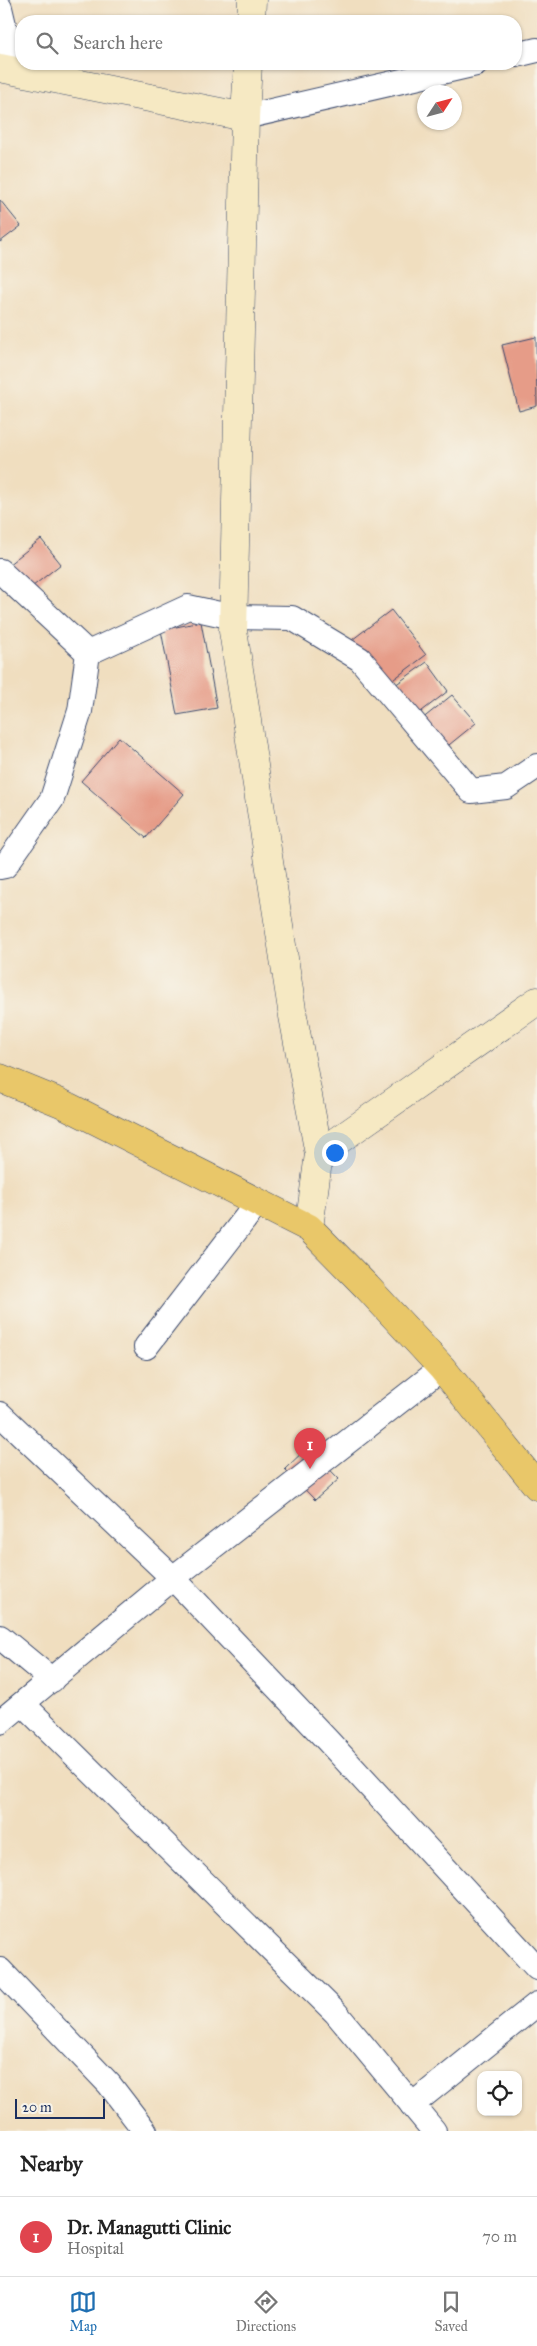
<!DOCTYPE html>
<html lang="en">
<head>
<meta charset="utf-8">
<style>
  :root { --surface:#fff; --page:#f6f6f6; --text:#222; --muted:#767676; --line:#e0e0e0; --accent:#1f6fb2 }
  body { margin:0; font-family:"IM FELL Great Primer",serif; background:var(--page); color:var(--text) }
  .controls { position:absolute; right:15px; bottom:15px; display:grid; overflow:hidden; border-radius:10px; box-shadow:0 1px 4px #0004 }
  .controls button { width:45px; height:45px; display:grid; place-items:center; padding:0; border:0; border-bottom:1px solid var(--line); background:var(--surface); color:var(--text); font:25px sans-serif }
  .compass { position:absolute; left:417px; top:85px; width:45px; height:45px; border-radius:50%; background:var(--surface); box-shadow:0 1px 4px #0004; rotate:54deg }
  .scale { position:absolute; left:15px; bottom:12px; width:90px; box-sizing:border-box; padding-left:5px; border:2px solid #1b2f5e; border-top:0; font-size:14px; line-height:18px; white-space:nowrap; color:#1b2f5e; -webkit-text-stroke:4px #f7f3e8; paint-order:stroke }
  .you { position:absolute; left:334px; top:1152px; width:18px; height:18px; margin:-12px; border:4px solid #fff; border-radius:50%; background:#1a73e8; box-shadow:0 0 0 8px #1a73e833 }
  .badge { display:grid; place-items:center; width:32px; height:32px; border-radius:50%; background:var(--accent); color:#fff; font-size:16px; font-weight:700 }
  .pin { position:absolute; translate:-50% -41px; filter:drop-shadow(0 1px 2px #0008) }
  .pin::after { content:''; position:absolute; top:26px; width:18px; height:15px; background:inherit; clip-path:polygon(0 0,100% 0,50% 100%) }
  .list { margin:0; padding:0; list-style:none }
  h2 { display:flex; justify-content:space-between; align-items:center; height:65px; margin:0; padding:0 20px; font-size:21px }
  h2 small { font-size:16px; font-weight:400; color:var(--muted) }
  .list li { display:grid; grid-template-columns:32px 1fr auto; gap:15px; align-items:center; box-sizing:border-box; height:80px; padding:0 20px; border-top:1px solid var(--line) }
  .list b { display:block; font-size:19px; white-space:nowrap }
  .list p { margin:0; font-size:16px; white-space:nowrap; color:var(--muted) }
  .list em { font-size:16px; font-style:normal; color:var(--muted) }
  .icon { flex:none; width:28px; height:28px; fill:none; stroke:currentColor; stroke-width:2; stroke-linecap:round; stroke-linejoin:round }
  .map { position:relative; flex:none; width:537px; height:2131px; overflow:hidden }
  .search { position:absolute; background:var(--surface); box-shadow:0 1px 4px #0004; left:15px; right:15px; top:15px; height:55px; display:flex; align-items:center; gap:12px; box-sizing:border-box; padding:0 18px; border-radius:20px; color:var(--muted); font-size:19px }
  .sheet { height:145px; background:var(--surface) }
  nav { display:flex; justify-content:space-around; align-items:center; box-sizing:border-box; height:70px; border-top:1px solid var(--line); background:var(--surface); font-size:14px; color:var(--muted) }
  nav a { display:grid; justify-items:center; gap:2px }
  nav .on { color:var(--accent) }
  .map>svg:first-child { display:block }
  .building { fill:#e69c88 }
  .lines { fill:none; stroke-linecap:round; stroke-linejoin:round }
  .street-casing { stroke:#3b496d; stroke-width:26 }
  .secondary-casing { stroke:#3b496d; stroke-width:29 }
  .primary-casing { stroke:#3b496d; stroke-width:29 }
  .street { stroke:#fff; stroke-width:24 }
  .secondary { stroke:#f6e9c3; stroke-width:28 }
  .primary { stroke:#e9c769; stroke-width:28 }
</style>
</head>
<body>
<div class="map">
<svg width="537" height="2131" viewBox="0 0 537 2131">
  <rect width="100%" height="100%" fill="#f7f3e8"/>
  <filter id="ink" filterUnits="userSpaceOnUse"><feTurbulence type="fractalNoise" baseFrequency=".02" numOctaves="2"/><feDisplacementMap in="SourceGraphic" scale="10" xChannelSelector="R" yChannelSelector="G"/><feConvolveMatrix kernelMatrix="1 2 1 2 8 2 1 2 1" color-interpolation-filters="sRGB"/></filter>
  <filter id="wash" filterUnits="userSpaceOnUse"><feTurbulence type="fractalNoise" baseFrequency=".0096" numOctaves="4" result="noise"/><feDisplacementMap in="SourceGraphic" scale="20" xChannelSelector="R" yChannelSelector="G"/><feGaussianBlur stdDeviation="1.12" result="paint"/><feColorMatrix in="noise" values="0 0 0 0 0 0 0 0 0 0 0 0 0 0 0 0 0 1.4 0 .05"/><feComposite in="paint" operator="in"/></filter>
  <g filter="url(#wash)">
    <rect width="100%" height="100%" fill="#f0debf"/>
    <g id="blocks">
      <g class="building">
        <path d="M0 200 21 226 0 242Z"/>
        <path d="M536 337 537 406 519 411 502 345Z"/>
        <path d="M41 539 61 564 23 594 3 569Z"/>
        <path d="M391 610 426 655 382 688 348 643Z"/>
        <path d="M201 622 217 708 177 715 161 630Z"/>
        <path d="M427 662 448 691 413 718 391 688Z"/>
        <path d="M452 695 476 723 444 749 421 720Z"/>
        <path d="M119 737 184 794 146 838 81 781Z"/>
        <path d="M308 1447 339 1479 315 1500 285 1469Z"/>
      </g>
    </g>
  </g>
  <g filter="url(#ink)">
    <use href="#blocks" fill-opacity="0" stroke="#3b496d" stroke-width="1"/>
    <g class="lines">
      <g class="street-casing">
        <g id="street">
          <path d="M0 8 15 71"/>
          <path d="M516 55 537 50"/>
          <path d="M245 117 476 64"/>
          <path d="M0 571 88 653"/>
          <path d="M0 867 5 866 52 799 80 711 88 653 188 607 233 617 292 618 360 659 471 791 506 787 537 766"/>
          <path d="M146 1347 258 1202"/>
          <path d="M0 1414 173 1578 328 1741 537 1968"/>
          <path d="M0 1637 52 1680"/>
          <path d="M23 1704 336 2013 434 2131"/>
          <path d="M0 1722 173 1578 442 1368"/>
          <path d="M0 1970 109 2084 145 2131"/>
          <path d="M412 2105 537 2004"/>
        </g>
      </g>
      <g class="secondary-casing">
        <g id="secondary">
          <path d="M251 21 252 0"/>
          <path d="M248 64 245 117 233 631 293 1016 319 1154 309 1228"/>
          <path d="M0 68 245 117"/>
          <path d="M319 1154 537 1001"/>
        </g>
      </g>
      <g class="primary-casing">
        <path id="primary" d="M0 1078 61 1103 309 1228 367 1287 442 1368 537 1486"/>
      </g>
      <use href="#street" class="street"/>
      <use href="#secondary" class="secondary"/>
      <use href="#primary" class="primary"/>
    </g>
  </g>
</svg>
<div class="controls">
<button><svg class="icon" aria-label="locate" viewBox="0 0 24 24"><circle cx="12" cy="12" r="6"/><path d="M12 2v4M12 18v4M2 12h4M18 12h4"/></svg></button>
</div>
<svg class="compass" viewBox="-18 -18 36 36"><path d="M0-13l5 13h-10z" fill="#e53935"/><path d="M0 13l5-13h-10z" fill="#767676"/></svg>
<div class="scale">20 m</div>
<div class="you"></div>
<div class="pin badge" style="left:310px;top:1469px;background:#e0444e">1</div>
<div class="search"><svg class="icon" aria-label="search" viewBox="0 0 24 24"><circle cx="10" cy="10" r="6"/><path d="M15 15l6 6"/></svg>Search here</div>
</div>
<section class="sheet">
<h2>Nearby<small></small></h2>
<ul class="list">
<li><span class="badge" style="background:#e0444e">1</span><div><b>Dr. Managutti Clinic</b><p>Hospital</p></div><em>70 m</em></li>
</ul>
</section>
<nav>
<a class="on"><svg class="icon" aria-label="map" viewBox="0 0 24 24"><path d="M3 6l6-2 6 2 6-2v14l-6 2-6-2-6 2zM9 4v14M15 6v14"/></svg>Map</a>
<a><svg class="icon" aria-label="directions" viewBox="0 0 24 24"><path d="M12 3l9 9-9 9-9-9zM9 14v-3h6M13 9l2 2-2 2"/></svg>Directions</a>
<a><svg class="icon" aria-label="saved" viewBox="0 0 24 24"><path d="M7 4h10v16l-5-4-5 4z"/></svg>Saved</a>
</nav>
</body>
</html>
